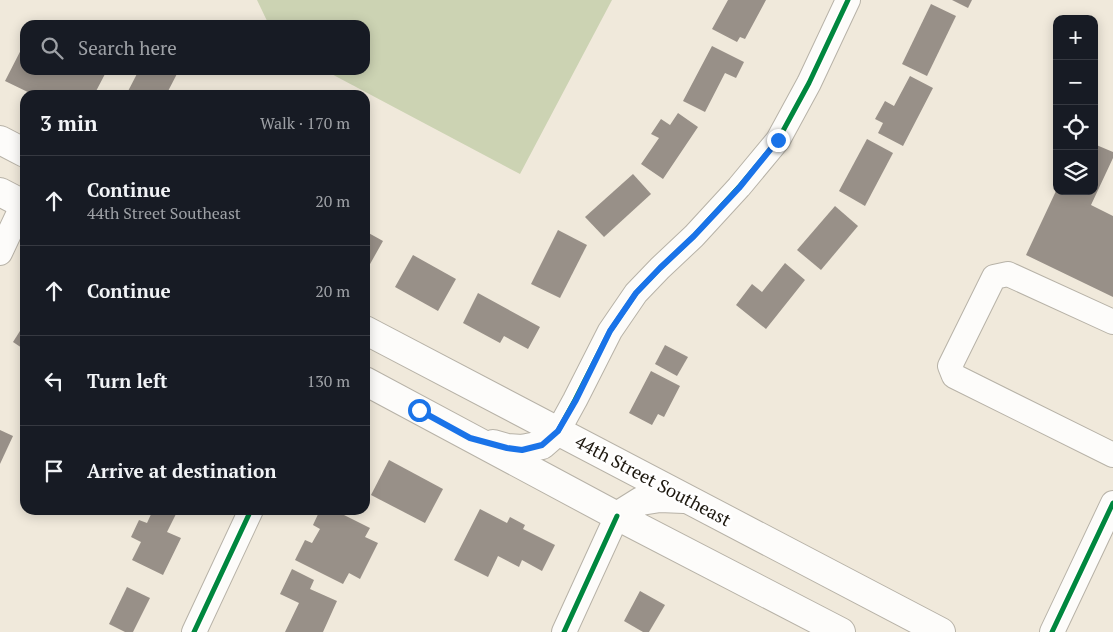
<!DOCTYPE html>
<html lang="en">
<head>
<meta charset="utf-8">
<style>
  :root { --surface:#171b24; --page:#20242c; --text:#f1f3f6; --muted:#9ea1a6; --line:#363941 }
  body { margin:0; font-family:"PT Serif",serif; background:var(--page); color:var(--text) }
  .controls { position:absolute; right:15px; top:15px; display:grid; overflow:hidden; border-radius:10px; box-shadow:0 2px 12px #0003 }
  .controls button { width:45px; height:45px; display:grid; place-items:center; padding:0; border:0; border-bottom:1px solid var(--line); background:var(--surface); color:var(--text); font:25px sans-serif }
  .stop { position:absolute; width:15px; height:15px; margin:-11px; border:4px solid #1a73e8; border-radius:50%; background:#fff }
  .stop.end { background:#1a73e8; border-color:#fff; box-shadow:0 1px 5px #0008 }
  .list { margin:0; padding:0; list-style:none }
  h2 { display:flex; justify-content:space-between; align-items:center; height:65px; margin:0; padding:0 20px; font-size:21px }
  h2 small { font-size:16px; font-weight:400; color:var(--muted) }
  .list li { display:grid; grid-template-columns:32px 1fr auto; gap:15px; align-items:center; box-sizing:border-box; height:90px; padding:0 20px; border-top:1px solid var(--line) }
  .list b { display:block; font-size:19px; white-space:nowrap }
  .list p { margin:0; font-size:16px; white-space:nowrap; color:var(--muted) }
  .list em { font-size:16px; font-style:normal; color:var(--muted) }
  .icon { flex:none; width:28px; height:28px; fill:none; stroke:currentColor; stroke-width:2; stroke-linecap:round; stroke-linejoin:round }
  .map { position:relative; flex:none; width:1113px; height:632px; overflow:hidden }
  .search { position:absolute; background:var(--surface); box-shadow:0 2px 12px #0003; left:20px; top:20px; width:350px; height:55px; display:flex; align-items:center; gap:12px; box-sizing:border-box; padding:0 18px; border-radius:15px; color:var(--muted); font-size:19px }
  .panel { position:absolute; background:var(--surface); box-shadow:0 2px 12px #0003; left:20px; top:90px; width:350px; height:425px; border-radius:15px }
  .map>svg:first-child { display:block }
  .forest { fill:#ccd3b3 }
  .building { fill:#989088 }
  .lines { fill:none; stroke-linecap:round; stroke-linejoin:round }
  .minor-casing { stroke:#b7b2a7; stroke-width:26 }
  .major-casing { stroke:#b7b2a7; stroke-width:30 }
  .minor { stroke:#fdfcfa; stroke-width:24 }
  .major { stroke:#fdfcfa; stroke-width:28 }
  .cycleway-casing { stroke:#fff; stroke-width:8 }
  .cycleway { stroke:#00873e; stroke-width:5 }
  .route { stroke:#1a73e8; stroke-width:6 }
  .labels { text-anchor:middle; stroke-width:5; stroke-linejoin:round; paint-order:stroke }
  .street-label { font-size:18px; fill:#1d180f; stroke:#fff }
</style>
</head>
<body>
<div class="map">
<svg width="1113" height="632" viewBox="0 0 1113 632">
  <rect width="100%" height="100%" fill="#f0e9db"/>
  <path class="forest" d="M257 0H612L520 174 324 70H365V25H269Z"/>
  <g class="building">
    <path d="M728 0H766L745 39 740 37 737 42 712 29Z"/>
    <path d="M952 0H972L968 8Z"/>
    <path d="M931 4 956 16 927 76 902 64Z"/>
    <path d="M25 42V70H98L105 74 94 95H34L5 81Z"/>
    <path d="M712 46 744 62 736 78 725 73 705 112 683 101Z"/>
    <path d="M139 70H179L166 95H126Z"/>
    <path d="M910 76 933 88 903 146 878 133 883 123 875 119 885 101 894 106Z"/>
    <path d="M678 113 698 127 663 179 641 164 659 138 651 134 661 119 670 125Z"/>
    <path d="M867 139 893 153 865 206 839 191Z"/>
    <path d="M1094 144 1113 152V158L1091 205 1113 216V297L1026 255 1056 191H1094Z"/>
    <path d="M633 174 651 194 604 237 585 217Z"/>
    <path d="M835 206 858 226 821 270 797 250Z"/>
    <path d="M558 230 587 245 560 298 531 284Z"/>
    <path d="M365 231 383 241 365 273Z"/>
    <path d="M413 255 456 279 438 311 395 287Z"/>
    <path d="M785 263 805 280 766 329 736 305 752 284 762 292Z"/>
    <path d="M478 293 540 327 528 349 504 336 500 343 463 323Z"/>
    <path d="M25 323V350L13 342Z"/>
    <path d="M665 345 688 357 677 376 655 364Z"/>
    <path d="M651 371 680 386 664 417 658 414 652 425 629 413Z"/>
    <path d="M0 430 13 436 0 464Z"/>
    <path d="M365 452 370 455 365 464Z"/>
    <path d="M389 460 443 489 425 523 371 495Z"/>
    <path d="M480 509 507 523 510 517 525 525 523 529 555 545 542 571 522 560 519 567 498 556 488 577 454 560Z"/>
    <path d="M153 510H178L167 532 181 538 163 575 132 560 141 542 131 537 139 520 147 523Z"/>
    <path d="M320 510H334L370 528 365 537 378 543 360 579 349 573 343 584 295 560 305 540 312 543 320 529 313 525Z"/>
    <path d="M292 569 314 580 310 589 337 601 323 632H285L299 603 280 594Z"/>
    <path d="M127 587 150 598 133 632H125L109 624Z"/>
    <path d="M640 591 665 605 649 632H643L624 621Z"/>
  </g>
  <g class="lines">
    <g class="minor-casing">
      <g id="minor">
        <path d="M0 253 23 204"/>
        <path d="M1113 322 1008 274 994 277 950 366 954 376 1113 455"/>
        <path d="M558 431 575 400 610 331 636 293 660 268 694 236 739 187 778 140 809 83 848 0"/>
        <path d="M194 632 251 510"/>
        <path d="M564 632 617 516"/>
        <path d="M1052 632 1113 503"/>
      </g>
    </g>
    <g class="major-casing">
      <g id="major">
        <path d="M0 140 25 153"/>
        <path d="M0 192 25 205"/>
        <path d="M365 330 941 632"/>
        <path d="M365 381 617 516 841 632"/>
        <path d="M493 444 507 448 522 449 542 445 558 431"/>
        <path d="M617 516 641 501 660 498 684 499"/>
      </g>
    </g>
    <use href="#minor" class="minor"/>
    <use href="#major" class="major"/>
    <g class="cycleway-casing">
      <g id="cycleway">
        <path d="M558 431 575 400 610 331 636 293 660 268 694 236 739 187 778 140 809 83 848 0"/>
        <path d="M194 632 251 510"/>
        <path d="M564 632 617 516"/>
        <path d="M1052 632 1113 503"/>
      </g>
    </g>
    <use href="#cycleway" class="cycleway"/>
  </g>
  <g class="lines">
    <path class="route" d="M419 410 470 438 507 448 522 450 542 445 558 431 576 400 610 331 636 293 660 268 694 236 739 188 778 140"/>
  </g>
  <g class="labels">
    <g class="street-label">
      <text transform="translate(653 481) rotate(28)" y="6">44th Street Southeast</text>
    </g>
  </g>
</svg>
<div class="controls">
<button>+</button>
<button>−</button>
<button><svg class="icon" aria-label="locate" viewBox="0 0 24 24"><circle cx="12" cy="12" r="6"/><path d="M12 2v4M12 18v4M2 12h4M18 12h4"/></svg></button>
<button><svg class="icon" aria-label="layers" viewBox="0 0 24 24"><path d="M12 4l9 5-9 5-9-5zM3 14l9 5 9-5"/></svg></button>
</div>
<div class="stop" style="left:419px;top:410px"></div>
<div class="stop end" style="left:778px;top:140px"></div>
<div class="search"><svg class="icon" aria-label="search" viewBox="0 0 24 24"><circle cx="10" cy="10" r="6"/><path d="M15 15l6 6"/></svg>Search here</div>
<section class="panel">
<h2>3 min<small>Walk · 170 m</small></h2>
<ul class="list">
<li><svg class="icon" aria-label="ahead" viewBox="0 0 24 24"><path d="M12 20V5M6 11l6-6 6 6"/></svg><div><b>Continue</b><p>44th Street Southeast</p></div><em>20 m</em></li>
<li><svg class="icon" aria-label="ahead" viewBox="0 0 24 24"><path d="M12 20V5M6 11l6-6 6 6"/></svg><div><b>Continue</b></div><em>20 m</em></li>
<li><svg class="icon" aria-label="left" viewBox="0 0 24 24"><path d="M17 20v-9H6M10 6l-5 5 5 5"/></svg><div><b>Turn left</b></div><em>130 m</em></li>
<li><svg class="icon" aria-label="arrive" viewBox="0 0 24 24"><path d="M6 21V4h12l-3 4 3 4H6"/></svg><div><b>Arrive at destination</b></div></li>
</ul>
</section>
</div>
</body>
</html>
